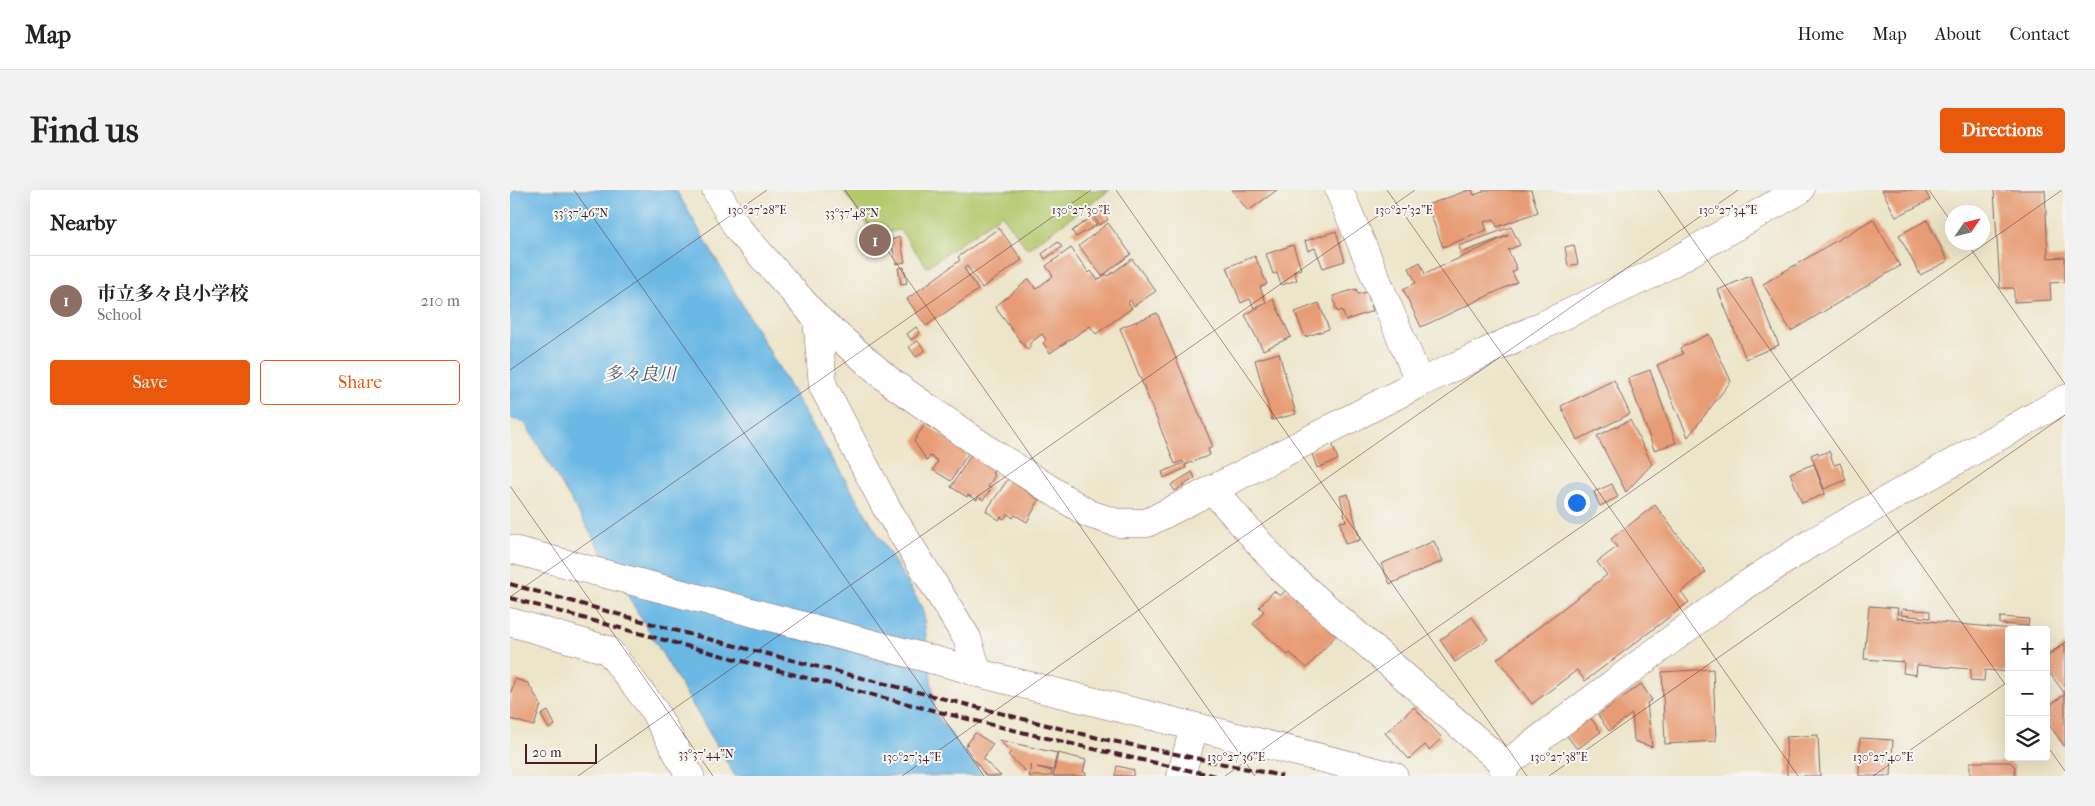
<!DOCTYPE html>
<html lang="en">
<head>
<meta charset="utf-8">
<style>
  :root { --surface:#fff; --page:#f2f2f2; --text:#222; --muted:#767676; --line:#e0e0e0; --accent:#ea580c }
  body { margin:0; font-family:"IM FELL French Canon","Noto Serif JP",serif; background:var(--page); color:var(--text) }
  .controls { position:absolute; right:15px; bottom:15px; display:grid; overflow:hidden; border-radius:5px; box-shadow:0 5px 20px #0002 }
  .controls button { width:45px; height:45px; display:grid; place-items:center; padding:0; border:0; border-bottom:1px solid var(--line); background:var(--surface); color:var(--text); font:25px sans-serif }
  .compass { position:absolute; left:1435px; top:15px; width:45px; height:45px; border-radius:50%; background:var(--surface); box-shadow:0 5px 20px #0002; rotate:55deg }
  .scale { position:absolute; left:15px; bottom:12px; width:72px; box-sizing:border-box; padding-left:5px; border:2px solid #4a1f2b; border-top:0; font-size:14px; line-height:18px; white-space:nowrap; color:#4a1f2b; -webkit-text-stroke:4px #f6f6f2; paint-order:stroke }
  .you { position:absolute; left:1066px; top:312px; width:18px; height:18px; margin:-12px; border:4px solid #fff; border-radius:50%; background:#1a73e8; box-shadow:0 0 0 8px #1a73e833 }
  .badge { display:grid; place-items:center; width:32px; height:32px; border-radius:50%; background:var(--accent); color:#fff; font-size:16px; font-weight:700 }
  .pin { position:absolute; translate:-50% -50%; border:2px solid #fff; box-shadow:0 1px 5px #0006 }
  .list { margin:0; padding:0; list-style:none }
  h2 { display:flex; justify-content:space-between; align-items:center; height:65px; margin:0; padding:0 20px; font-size:21px }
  h2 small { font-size:16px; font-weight:400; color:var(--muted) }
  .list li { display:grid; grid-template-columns:32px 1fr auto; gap:15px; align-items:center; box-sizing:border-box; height:90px; padding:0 20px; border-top:1px solid var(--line) }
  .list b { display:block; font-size:19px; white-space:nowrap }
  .list p { margin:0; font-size:16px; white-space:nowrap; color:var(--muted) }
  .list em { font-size:16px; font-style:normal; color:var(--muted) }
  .actions { display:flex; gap:10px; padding:15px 20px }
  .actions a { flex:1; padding:11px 0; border:1px solid var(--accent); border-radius:5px; text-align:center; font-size:18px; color:var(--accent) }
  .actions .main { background:var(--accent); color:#fff }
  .icon { flex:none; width:28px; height:28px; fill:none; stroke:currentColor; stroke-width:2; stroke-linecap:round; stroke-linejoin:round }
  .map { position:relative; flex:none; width:1555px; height:586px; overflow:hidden; border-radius:5px }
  header { display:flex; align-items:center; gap:30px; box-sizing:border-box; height:70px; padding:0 25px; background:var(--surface); border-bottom:1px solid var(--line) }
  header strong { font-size:24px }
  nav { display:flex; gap:28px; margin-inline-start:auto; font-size:18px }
  .intro { display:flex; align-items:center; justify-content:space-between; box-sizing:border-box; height:120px; padding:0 30px }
  h1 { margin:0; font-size:35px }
  .button { padding:12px 22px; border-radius:5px; background:var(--accent); color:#fff; font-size:18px; font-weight:700 }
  main { display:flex; gap:30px; padding:0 30px }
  aside { flex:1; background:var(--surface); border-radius:5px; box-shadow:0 5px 20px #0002 }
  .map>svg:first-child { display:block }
  .green { fill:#b4c86c; stroke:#7f744c }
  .water { fill:#6ab8e4; stroke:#5a6c88 }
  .building { fill:#e79c75 }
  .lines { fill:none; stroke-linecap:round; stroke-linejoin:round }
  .minor-casing { stroke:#836462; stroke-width:29 }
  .minor { stroke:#fff; stroke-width:28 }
  .rail { stroke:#4a1f2b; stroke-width:4; stroke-dasharray:8 4; stroke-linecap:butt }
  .ticks { fill:none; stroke:#4a1f2b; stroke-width:1; stroke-opacity:0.45 }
  .labels { text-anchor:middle; stroke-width:4; stroke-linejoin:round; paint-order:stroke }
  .water-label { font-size:18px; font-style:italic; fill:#55556c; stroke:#f6f6f2 }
  .ticks-label { font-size:12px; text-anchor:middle; fill:#4a1f2b; stroke:#f6f6f2; stroke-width:4; stroke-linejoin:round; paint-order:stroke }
</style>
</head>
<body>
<header>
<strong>Map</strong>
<nav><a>Home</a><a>Map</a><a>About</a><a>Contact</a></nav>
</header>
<div class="intro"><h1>Find us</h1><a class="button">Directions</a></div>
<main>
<aside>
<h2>Nearby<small></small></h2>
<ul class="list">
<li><span class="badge" style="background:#8d6e63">1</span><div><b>市立多々良小学校</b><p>School</p></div><em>210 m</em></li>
</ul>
<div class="actions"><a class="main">Save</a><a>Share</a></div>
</aside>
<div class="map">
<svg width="1555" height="586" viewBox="0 0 1555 586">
  <rect width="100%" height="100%" fill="#f6f6f2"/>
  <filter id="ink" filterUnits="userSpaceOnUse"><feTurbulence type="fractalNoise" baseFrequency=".02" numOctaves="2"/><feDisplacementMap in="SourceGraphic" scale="10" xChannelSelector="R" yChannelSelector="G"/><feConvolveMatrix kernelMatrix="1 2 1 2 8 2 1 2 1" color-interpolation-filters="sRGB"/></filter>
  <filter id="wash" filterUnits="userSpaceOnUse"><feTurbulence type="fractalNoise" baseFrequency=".0096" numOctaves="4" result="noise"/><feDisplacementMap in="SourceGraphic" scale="20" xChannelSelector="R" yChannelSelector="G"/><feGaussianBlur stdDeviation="1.12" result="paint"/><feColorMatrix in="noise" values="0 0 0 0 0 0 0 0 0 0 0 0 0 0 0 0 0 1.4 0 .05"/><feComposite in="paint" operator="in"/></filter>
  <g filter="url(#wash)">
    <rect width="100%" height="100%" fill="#ede5c9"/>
    <path class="green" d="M333 0H600L517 59 492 24 417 77 390 40 364 45Z"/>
    <path class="water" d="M0 0H166L299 230 413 419 425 523 473 586H225L15 233 0 228Z"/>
    <g id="blocks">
      <g class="building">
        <path d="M722 0H767L738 21Z"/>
        <path d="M959 0H962L964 5 973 2V0H1021L1028 22 987 37 984 29 974 32 977 40 933 57 917 15Z"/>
        <path d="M1372 0H1415L1420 10 1386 27Z"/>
        <path d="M1484 0H1535L1538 68 1555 67V92L1540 93 1541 110 1504 112V98H1490Z"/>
        <path d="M592 21 598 30 589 35 584 27Z"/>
        <path d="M581 27 587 35 566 47 562 41Z"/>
        <path d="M1363 29 1390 76 1281 141 1253 94Z"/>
        <path d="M1417 30 1438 71 1410 85 1389 45Z"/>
        <path d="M598 33 621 64 592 86 569 56Z"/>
        <path d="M1001 37 1010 55 998 60 1007 79 1002 82 1007 92 911 137 893 99 906 93 899 78 910 72 915 84 999 45 951 63 949 56Z"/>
        <path d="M489 38 512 70 472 98 457 76 454 78 468 100 416 136 397 109 449 71 450 70 448 67Z"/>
        <path d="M826 41 835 71 813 78 805 58 798 61 795 51Z"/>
        <path d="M390 47 395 72 386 74 381 50Z"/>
        <path d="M548 52 552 57 535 69 532 64Z"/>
        <path d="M783 55 791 79 784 81 787 90 771 95 767 83 763 84 756 64Z"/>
        <path d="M1064 55 1068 74 1058 76 1055 57Z"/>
        <path d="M561 58 579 83 581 81 588 90 596 84 598 86 622 69 646 101 624 116 620 110 618 112 622 118 586 144 580 136 540 163 533 153 536 150 532 144 519 154 521 157 517 160 485 117 519 89 526 99 543 86 536 76Z"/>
        <path d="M745 66 757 94 750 97 756 112 744 118 740 109 731 113 717 77Z"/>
        <path d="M394 77 397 93 391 94 388 78Z"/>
        <path d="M1240 86 1269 155 1236 169 1208 100Z"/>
        <path d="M846 99 848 104 857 102 863 121 836 130 832 120 827 122 823 106Z"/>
        <path d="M763 109 781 147 753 160 735 125Z"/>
        <path d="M809 113 819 139 795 147 785 122Z"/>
        <path d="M647 123 703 257 698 259 700 265 675 275 676 278 654 288 652 282 674 273 673 271 665 274 610 138Z"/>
        <path d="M406 137 410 143 401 150 397 144Z"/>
        <path d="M1199 144 1221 191 1178 247 1147 175 1173 164 1170 158Z"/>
        <path d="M408 151 415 160 406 167 399 157Z"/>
        <path d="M769 163 786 224 762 230 745 170Z"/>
        <path d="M1140 180 1166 253 1144 260 1118 188Z"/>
        <path d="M1104 190 1120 224 1067 250 1051 216Z"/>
        <path d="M1120 230 1142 274 1116 302 1087 246Z"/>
        <path d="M415 234 459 262 441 291 423 280 428 271 420 266 417 271 404 251Z"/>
        <path d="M822 253 828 270 807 278 801 261Z"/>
        <path d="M1319 261 1324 275 1330 273 1336 290 1314 299 1301 265 1308 262 1309 265Z"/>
        <path d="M461 265 484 280 482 283 485 285 478 297 481 299 473 310 468 307 467 310 458 305 457 307 441 297Z"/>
        <path d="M1304 274 1315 304 1292 313 1280 283Z"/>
        <path d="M682 282 685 288 665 301 661 295Z"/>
        <path d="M498 289 529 310 517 332 505 325 503 328 498 324 494 329 491 327 489 330 476 321Z"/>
        <path d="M1102 294 1108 307 1090 316 1084 302Z"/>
        <path d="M838 304 850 350 835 354 830 332 836 331 830 306Z"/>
        <path d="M1145 315 1196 382 1171 402 1179 412 1075 491 1067 480 1022 514 987 469 1097 385 1087 372 1107 357 1101 349Z"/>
        <path d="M924 351 933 371 880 394 871 374Z"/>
        <path d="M777 399 827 444 797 478 780 463 778 465 743 434 754 421 749 417 764 401 770 406Z"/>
        <path d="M1359 416 1388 418 1387 428 1512 440H1499V482L1475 480 1474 491 1460 490 1461 479 1407 475 1406 485 1393 483 1394 472 1354 469Z"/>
        <path d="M1392 419 1420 421V428L1391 425Z"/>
        <path d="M962 427 978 449 945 472 930 450Z"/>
        <path d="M1490 427 1519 429 1518 436 1490 434Z"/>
        <path d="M1555 454V504L1536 478V468Z"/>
        <path d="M1203 479 1206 551 1155 554 1152 482Z"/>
        <path d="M5 489 18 493 31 515 24 536 0 529V505Z"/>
        <path d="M1131 494 1142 510 1137 513 1142 557 1124 551 1122 524 1099 541 1088 525Z"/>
        <path d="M1555 504V557L1540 536 1538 537 1536 534V518Z"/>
        <path d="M904 517 932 548 919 560 915 555 899 569 875 543Z"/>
        <path d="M38 521 45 535 39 539 31 525Z"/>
        <path d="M1079 526 1091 542 1067 559 1055 543Z"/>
        <path d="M465 543 483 554 473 569 491 586H476L455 557Z"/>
        <path d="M1308 545 1310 586H1277L1276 547Z"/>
        <path d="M1350 548 1383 550 1381 586H1349Z"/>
        <path d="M489 550 547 563 543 580 527 577 542 581 541 586H519L521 575 515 581 498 565 501 562Z"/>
        <path d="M548 563 576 570 573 582 576 583 575 586H543Z"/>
        <path d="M1460 572H1500L1505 577V586H1460Z"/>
        <path d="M607 576 624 580 623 586H605Z"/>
      </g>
    </g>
  </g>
  <g filter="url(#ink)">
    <use href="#blocks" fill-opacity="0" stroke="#836462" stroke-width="1"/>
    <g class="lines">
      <g class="minor-casing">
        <g id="minor">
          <path d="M206 0 228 39 307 128 382 193 478 260 579 324 608 333H637L910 193 1142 84 1290 0"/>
          <path d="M829 0 910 193"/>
          <path d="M307 128 313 196 376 317 457 448 468 483"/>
          <path d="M702 299 770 377 995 575 993 586"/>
          <path d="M0 359 447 476 468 483 884 586"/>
          <path d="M0 432 98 460 142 517 180 586"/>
          <path d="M995 575 1222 404 1301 353 1555 209"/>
          <path d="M671 586 684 537"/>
        </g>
      </g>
      <use href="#minor" class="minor"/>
      <g class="rail">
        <path d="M0 394 175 443 588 548 772 586"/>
        <path d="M0 408C234 472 469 536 706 586"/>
      </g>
    </g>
  </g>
  <path class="ticks" d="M64 0 474 586M335 0 745 586M606 0 1017 586M877 0 1288 586M1148 0 1499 500M1419 0 1442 33M1456 52 1555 194M0 180 257 0M0 296 203 586M0 407 581 0M1536 465 1555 452M1536 554 1555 581M68 586 905 0M392 586 1228 0M715 586 1552 0M1039 586 1555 225M1363 586 1499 491"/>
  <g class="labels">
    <g class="water-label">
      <text x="130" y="190">多々良川</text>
    </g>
  </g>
  <g class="ticks-label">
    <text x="894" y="24">130°27'32"E</text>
    <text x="1218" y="24">130°27'34"E</text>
    <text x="247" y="24">130°27'28"E</text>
    <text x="571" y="24">130°27'30"E</text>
    <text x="71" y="27">33°37'46"N</text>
    <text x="342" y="27">33°37'48"N</text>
    <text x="196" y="568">33°37'44"N</text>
    <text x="402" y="571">130°27'34"E</text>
    <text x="726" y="571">130°27'36"E</text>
    <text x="1049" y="571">130°27'38"E</text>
    <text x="1373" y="571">130°27'40"E</text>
  </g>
</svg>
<div class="controls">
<button>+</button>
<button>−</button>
<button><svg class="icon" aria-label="layers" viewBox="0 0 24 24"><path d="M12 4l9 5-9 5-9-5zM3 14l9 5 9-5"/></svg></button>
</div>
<svg class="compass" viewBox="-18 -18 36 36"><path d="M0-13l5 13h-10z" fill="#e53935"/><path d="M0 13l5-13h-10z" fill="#767676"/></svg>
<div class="scale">20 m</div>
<div class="you"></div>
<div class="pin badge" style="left:365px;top:50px;background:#8d6e63">1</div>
</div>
</main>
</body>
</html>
